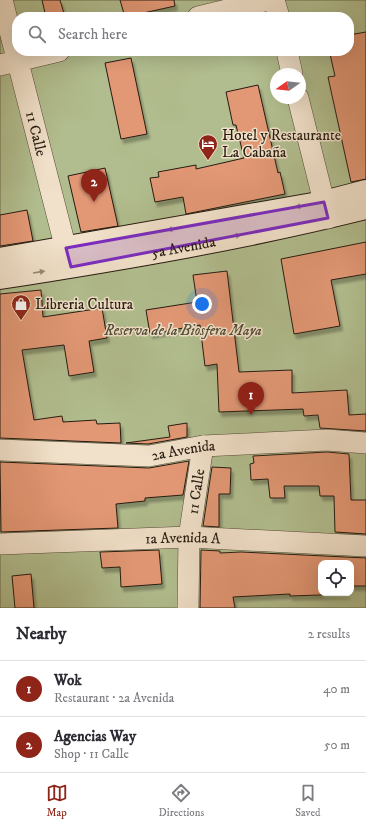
<!DOCTYPE html>
<html lang="en">
<head>
<meta charset="utf-8">
<style>
  :root { --surface:#fff; --page:#f7f7f7; --text:#2b2b33; --muted:#7c7c81; --line:#e1e1e2; --accent:#8f2418 }
  body { margin:0; font-family:"IM FELL DW Pica",serif; background:var(--page); color:var(--text) }
  .controls { position:absolute; right:12px; bottom:12px; display:grid; overflow:hidden; border-radius:8px; box-shadow:0 4px 16px #0002 }
  .controls button { width:36px; height:36px; display:grid; place-items:center; padding:0; border:0; border-bottom:1px solid var(--line); background:var(--surface); color:var(--text); font:20px sans-serif }
  .compass { position:absolute; left:270px; top:68px; width:36px; height:36px; border-radius:50%; background:var(--surface); box-shadow:0 4px 16px #0002; rotate:256deg }
  .you { position:absolute; left:202px; top:304px; width:14px; height:14px; margin:-10px; border:3px solid #fff; border-radius:50%; background:#1a73e8; box-shadow:0 0 0 6px #1a73e833 }
  .badge { display:grid; place-items:center; width:26px; height:26px; border-radius:50%; background:var(--accent); color:#fff; font-size:13px; font-weight:700 }
  .pin { position:absolute; translate:-50% -33px; filter:drop-shadow(0 1px 2px #0008) }
  .pin::after { content:''; position:absolute; top:21px; width:14px; height:12px; background:inherit; clip-path:polygon(0 0,100% 0,50% 100%) }
  .list { margin:0; padding:0; list-style:none }
  h2 { display:flex; justify-content:space-between; align-items:center; height:52px; margin:0; padding:0 16px; font-size:17px }
  h2 small { font-size:13px; font-weight:400; color:var(--muted) }
  .list li { display:grid; grid-template-columns:26px 1fr auto; gap:12px; align-items:center; box-sizing:border-box; height:56px; padding:0 16px; border-top:1px solid var(--line) }
  .list b { display:block; font-size:15px; white-space:nowrap }
  .list p { margin:0; font-size:13px; white-space:nowrap; color:var(--muted) }
  .list em { font-size:13px; font-style:normal; color:var(--muted) }
  .icon { flex:none; width:22px; height:22px; fill:none; stroke:currentColor; stroke-width:2; stroke-linecap:round; stroke-linejoin:round }
  .map { position:relative; flex:none; width:366px; height:608px; overflow:hidden }
  .search { position:absolute; background:var(--surface); box-shadow:0 4px 16px #0002; left:12px; right:12px; top:12px; height:44px; display:flex; align-items:center; gap:10px; box-sizing:border-box; padding:0 14px; border-radius:16px; color:var(--muted); font-size:15px }
  .sheet { height:164px; background:var(--surface) }
  nav { display:flex; justify-content:space-around; align-items:center; box-sizing:border-box; height:56px; border-top:1px solid var(--line); background:var(--surface); font-size:11px; color:var(--muted) }
  nav a { display:grid; justify-items:center; gap:2px }
  nav .on { color:var(--accent) }
  .map>svg:first-child { display:block }
  .green { fill:#b1bd8e; stroke:#6c6c50; fill-rule:evenodd }
  .building { fill:#e39875; stroke:#261b11; filter:url(#shadow) }
  .lines { fill:none; stroke-linecap:round; stroke-linejoin:round }
  .street-casing { stroke:#574838; stroke-width:22 }
  .secondary-casing { stroke:#261b11; stroke-width:24 }
  .street { stroke:#f1e1ca; stroke-width:21 }
  .secondary { stroke:#f1e1ca; stroke-width:22 }
  .oneway { fill:#968877 }
  .marked { fill:#7b2cbf; fill-opacity:0.2; stroke:#7b2cbf; stroke-width:3; stroke-linejoin:round }
  .labels { text-anchor:middle; stroke-width:3; stroke-linejoin:round; paint-order:stroke }
  .street-label { font-size:15px; fill:#261b11; stroke:#f1e1ca }
  .poi-label { font-size:15px; fill:#261b11; stroke:#f1e1ca; text-anchor:start }
  .park-label { font-size:15px; font-style:italic; fill:#504c36; stroke:#f1e1ca }
</style>
</head>
<body>
<div class="map">
<svg width="366" height="608" viewBox="0 0 366 608">
  <defs>
    <filter id="shadow"><feDropShadow dx="2.5" dy="4.5" stdDeviation="1" flood-color="#0004"/></filter>
  </defs>
  <rect width="100%" height="100%" fill="#e9d1ae"/>
  <filter id="stains"><feTurbulence type="fractalNoise" baseFrequency=".005" numOctaves="4"/><feColorMatrix values="0 0 0 0 .2 0 0 0 0 .09 0 0 0 0 .02 0 0 0 .5 -.17"/></filter>
  <radialGradient id="worn" r=".72"><stop offset=".6" stop-color="#630" stop-opacity="0"/><stop offset="1" stop-color="#630" stop-opacity=".3"/></radialGradient>
  <path class="green" d="M0 0H366V608H0ZM17 17H349V51H17ZM276 74H300V98H276ZM321 563H351V593H321Z"/>
  <g class="building">
    <path d="M42 0H60L65 17H46Z"/>
    <path d="M120 0H174L175 6 125 17Z"/>
    <path d="M366 32V179L351 182 328 77 335 76 330 54 335 53V51H349V35Z"/>
    <path d="M131 58 147 134 121 139 105 63Z"/>
    <path d="M258 85 278 173 280 172 285 194 186 214 183 197 155 202 150 178 159 177 158 172 196 165V169L244 158 236 125H233L226 92Z"/>
    <path d="M105 168 118 226 81 232 68 176Z"/>
    <path d="M27 210 33 241 0 246V215Z"/>
    <path d="M366 242V274L331 280 340 326 294 334 281 259Z"/>
    <path d="M227 271 239 372 292 370V393L347 390 349 415 366 414V431L320 428 318 415 304 416 303 409 219 412 217 364 205 366 200 325 150 334 146 310 197 302 193 275Z"/>
    <path d="M41 290 43 317 102 308 107 338 89 341 94 372 69 376 64 345 22 350 34 420 62 416 63 422 96 420 97 424 120 423 121 443 0 438V294Z"/>
    <path d="M187 423V437L148 444 126 443 170 437 168 426Z"/>
    <path d="M327 452 349 454 351 500H366V534L335 532 334 496H320L319 486H284L285 498H270L268 479 251 480 250 464 254 463 253 456Z"/>
    <path d="M189 461 183 495 145 498V501L116 504 118 528 1 532 0 462 149 468Z"/>
    <path d="M212 467 231 468 230 494H219V527L203 526Z"/>
    <path d="M159 550 162 584 121 587 120 567 102 568 100 552Z"/>
    <path d="M201 550 220 551V553L241 552 366 558V586H351V563H321V593L348 594 290 596V594L233 597 235 608H200Z"/>
    <path d="M31 574 34 608H15L12 576Z"/>
  </g>
  <g class="lines">
    <g class="street-casing">
      <g id="street">
        <path id="s1" d="M2 0 70 265"/>
        <path d="M274 0 279 17"/>
        <path d="M198 17 268 0"/>
        <path d="M287 51 292 74"/>
        <path d="M0 65 59 51"/>
        <path d="M298 98 328 218"/>
        <path id="s2" d="M0 450 149 456 203 446 327 440 366 443"/>
        <path id="s3" d="M0 544 189 537 366 546"/>
        <path id="s4" d="M188 608 189 537 203 446"/>
      </g>
    </g>
    <g class="secondary-casing">
      <g id="secondary">
        <path d="M0 259 324 202 366 191"/>
        <path id="s5" d="M0 278C122 259 246 238 366 208"/>
      </g>
    </g>
    <use href="#street" class="street"/>
    <use href="#secondary" class="secondary"/>
  </g>
  <defs><path id="oneway-solid" d="M-6-.8H1V-3.2L6.5 0L1 3.2V.8H-6Z"/></defs>
  <g class="oneway">
    <use href="#oneway-solid" transform="translate(301 206) rotate(170)"/>
    <use href="#oneway-solid" transform="translate(173 229) rotate(170)"/>
    <use href="#oneway-solid" transform="translate(235 236) rotate(-11)"/>
    <use href="#oneway-solid" transform="translate(39 272) rotate(-9)"/>
  </g>
  <path class="marked" d="M324 202 328 218 71 267 66 248Z"/>
  <defs>
    <g id="hotel-pin" transform="scale(1)"><path d="M0 17L-7.5 6A9.5 9.5 0 1 1 7.5 6Z" fill="#8f2418" stroke="#f1e1ca"/><path d="M-6-4.5h1.5V1H6V5H4.5V3h-9V5H-6ZM-4 0a1.8 1.8 0 1 1 3.6 0ZM.5 0V-2.5h3Q6-2.5 6 0Z" fill="#fff"/></g>
    <g id="shop-pin" transform="scale(1)"><path d="M0 17L-7.5 6A9.5 9.5 0 1 1 7.5 6Z" fill="#8f2418" stroke="#f1e1ca"/><path d="M-5-2.5h2.3a2.7 3.5 0 0 1 5.4 0H5L5.5 6h-11ZM-1.5-2.5h3a1.5 2.3 0 0 0-3 0Z" fill="#fff"/></g>
  </defs>
  <g fill-rule="evenodd">
    <use href="#hotel-pin" x="208" y="144"/>
    <use href="#shop-pin" x="21" y="304"/>
  </g>
  <g class="labels">
    <g class="street-label">
      <text dy="5" stroke="none"><textPath href="#s1" startOffset="138">11 Calle</textPath></text>
      <text dy="5" stroke="none"><textPath href="#s5" startOffset="186">5a Avenida</textPath></text>
      <text dy="5" stroke="none"><textPath href="#s2" startOffset="184">2a Avenida</textPath></text>
      <text dy="5" stroke="none"><textPath href="#s4" startOffset="117">11 Calle</textPath></text>
      <text dy="5" stroke="none"><textPath href="#s3" startOffset="183">1a Avenida A</textPath></text>
    </g>
    <g class="poi-label">
      <text x="222" y="140">Hotel y Restaurante<tspan x="222" dy="17">La Cabaña</tspan></text>
      <text x="35" y="309">Libreria Cultura</text>
    </g>
    <g class="park-label">
      <text x="183" y="335">Reserva de la Biosfera Maya</text>
    </g>
  </g>
  <rect width="100%" height="100%" filter="url(#stains)"/>
  <rect width="100%" height="100%" fill="url(#worn)"/>
</svg>
<div class="controls">
<button><svg class="icon" aria-label="locate" viewBox="0 0 24 24"><circle cx="12" cy="12" r="6"/><path d="M12 2v4M12 18v4M2 12h4M18 12h4"/></svg></button>
</div>
<svg class="compass" viewBox="-18 -18 36 36"><path d="M0-13l5 13h-10z" fill="#e53935"/><path d="M0 13l5-13h-10z" fill="#7c7c81"/></svg>
<div class="you"></div>
<div class="pin badge" style="left:251px;top:415px">1</div>
<div class="pin badge" style="left:94px;top:202px">2</div>
<div class="search"><svg class="icon" aria-label="search" viewBox="0 0 24 24"><circle cx="10" cy="10" r="6"/><path d="M15 15l6 6"/></svg>Search here</div>
</div>
<section class="sheet">
<h2>Nearby<small>2 results</small></h2>
<ul class="list">
<li><span class="badge">1</span><div><b>Wok</b><p>Restaurant · 2a Avenida</p></div><em>40 m</em></li>
<li><span class="badge">2</span><div><b>Agencias Way</b><p>Shop · 11 Calle</p></div><em>50 m</em></li>
</ul>
</section>
<nav>
<a class="on"><svg class="icon" aria-label="map" viewBox="0 0 24 24"><path d="M3 6l6-2 6 2 6-2v14l-6 2-6-2-6 2zM9 4v14M15 6v14"/></svg>Map</a>
<a><svg class="icon" aria-label="directions" viewBox="0 0 24 24"><path d="M12 3l9 9-9 9-9-9zM9 14v-3h6M13 9l2 2-2 2"/></svg>Directions</a>
<a><svg class="icon" aria-label="saved" viewBox="0 0 24 24"><path d="M7 4h10v16l-5-4-5 4z"/></svg>Saved</a>
</nav>
</body>
</html>
